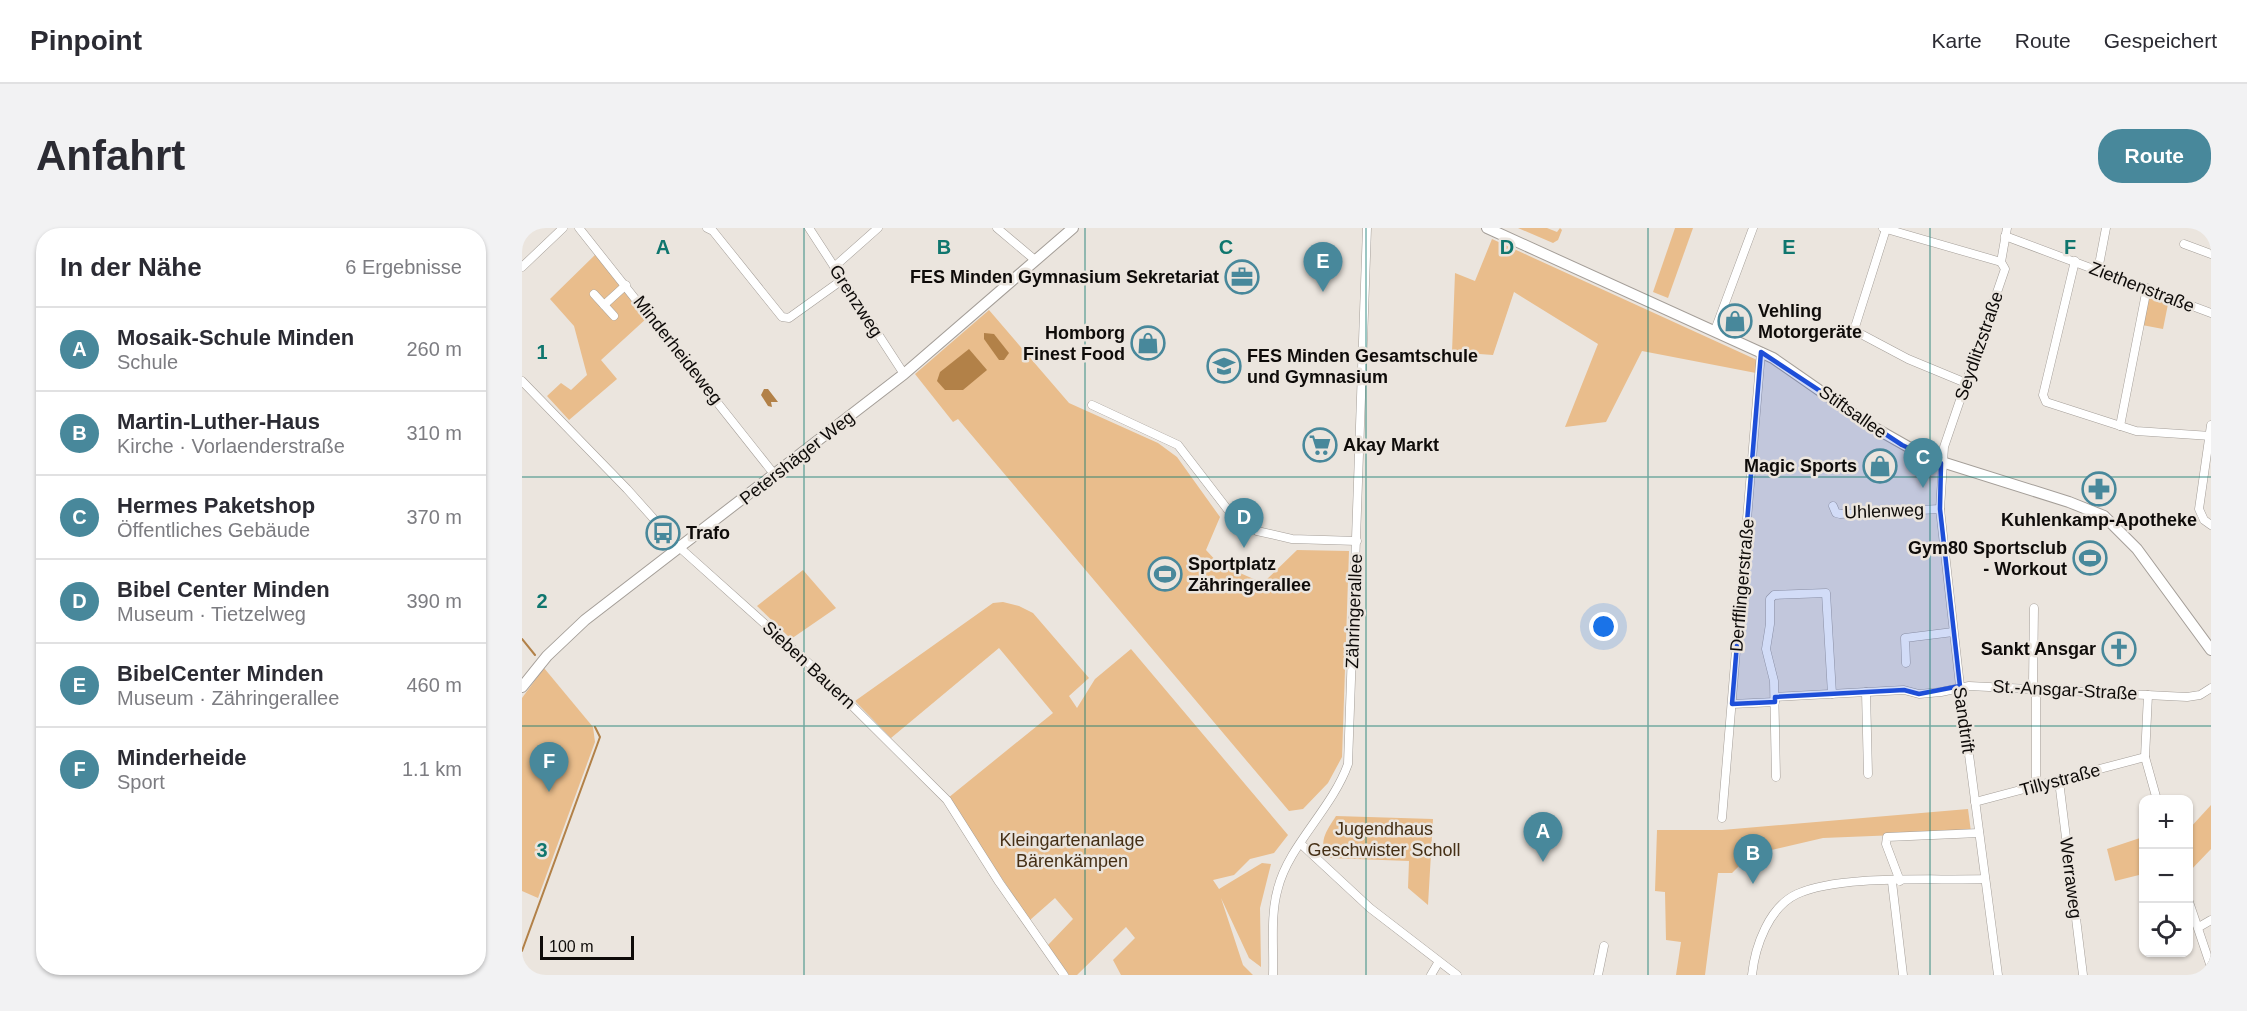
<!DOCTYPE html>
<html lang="de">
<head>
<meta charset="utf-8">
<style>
  :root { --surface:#fff; --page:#f2f2f3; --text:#2b2b33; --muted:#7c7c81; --line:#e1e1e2; --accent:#48889b }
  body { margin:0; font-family:Arial,sans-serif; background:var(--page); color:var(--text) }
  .controls { position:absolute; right:18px; bottom:18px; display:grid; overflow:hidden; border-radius:12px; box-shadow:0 2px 4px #0004 }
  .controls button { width:54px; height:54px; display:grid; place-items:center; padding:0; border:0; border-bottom:2px solid var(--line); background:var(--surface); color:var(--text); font:30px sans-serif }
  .scale { position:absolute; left:18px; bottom:15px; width:94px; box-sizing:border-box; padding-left:6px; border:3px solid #0e0b09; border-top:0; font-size:16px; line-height:21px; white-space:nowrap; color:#0e0b09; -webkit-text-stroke:4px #ebe5de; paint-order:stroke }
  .you { position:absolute; left:1082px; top:399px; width:21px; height:21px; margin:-15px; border:4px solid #fff; border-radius:50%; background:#1a73e8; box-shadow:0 0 0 9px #1a73e833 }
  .badge { display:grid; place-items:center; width:39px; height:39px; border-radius:50%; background:var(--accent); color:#fff; font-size:20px; font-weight:700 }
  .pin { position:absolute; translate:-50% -50px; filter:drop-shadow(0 2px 3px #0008) }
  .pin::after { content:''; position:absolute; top:32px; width:21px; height:18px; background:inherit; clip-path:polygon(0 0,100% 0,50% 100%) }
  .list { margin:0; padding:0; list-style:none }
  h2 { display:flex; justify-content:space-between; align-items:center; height:78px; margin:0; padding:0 24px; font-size:26px }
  h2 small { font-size:20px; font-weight:400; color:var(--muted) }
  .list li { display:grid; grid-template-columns:39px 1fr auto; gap:18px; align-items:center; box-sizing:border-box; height:84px; padding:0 24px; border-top:2px solid var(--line) }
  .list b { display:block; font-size:22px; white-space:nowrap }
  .list p { margin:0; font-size:20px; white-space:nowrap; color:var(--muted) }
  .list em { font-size:20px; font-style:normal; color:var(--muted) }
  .icon { flex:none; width:33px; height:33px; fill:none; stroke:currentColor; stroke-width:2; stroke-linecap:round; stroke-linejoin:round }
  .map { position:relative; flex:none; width:1689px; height:747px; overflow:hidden; border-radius:24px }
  header { display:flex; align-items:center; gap:36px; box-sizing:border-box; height:84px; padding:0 30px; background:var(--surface); border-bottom:2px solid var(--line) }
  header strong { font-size:28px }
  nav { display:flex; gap:33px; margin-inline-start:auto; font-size:21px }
  .intro { display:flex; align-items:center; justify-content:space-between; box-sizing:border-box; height:144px; padding:0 36px }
  h1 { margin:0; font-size:42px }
  .button { padding:15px 27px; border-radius:24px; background:var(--accent); color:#fff; font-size:21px; font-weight:700 }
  main { display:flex; gap:36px; padding:0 36px }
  aside { flex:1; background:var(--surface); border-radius:24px; box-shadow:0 2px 4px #0004 }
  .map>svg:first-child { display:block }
  .green { fill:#e9bd8c }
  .water { fill:#b28148 }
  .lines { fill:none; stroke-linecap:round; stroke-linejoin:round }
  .stream { stroke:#b28148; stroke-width:2 }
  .street-casing { stroke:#a49e98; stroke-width:9 }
  .secondary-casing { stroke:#a49e98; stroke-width:12 }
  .street { stroke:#fff; stroke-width:8 }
  .secondary { stroke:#fff; stroke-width:10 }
  .marked { fill:#1d4ed8; fill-opacity:0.2; stroke:#1d4ed8; stroke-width:4.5; stroke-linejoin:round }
  .grid { fill:none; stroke:#0f766e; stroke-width:1.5; stroke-opacity:0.55 }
  .labels { text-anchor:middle; stroke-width:5; stroke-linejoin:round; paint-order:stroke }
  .poi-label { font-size:18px; font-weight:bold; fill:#0e0b09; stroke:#ebe5de; text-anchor:end }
  .street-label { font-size:18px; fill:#0e0b09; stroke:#ebe5de }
  .park-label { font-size:18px; fill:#452f15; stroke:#ebe5de }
  .grid-label { font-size:20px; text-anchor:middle; font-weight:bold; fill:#0f766e; stroke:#ebe5de; stroke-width:5; stroke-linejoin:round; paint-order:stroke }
</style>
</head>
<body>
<header>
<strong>Pinpoint</strong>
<nav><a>Karte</a><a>Route</a><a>Gespeichert</a></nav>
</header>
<div class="intro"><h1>Anfahrt</h1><a class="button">Route</a></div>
<main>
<aside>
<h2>In der Nähe<small>6 Ergebnisse</small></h2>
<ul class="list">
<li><span class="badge">A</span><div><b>Mosaik-Schule Minden</b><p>Schule</p></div><em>260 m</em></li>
<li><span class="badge">B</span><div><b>Martin-Luther-Haus</b><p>Kirche · Vorlaenderstraße</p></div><em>310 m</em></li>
<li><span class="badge">C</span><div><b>Hermes Paketshop</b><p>Öffentliches Gebäude</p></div><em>370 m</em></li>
<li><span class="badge">D</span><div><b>Bibel Center Minden</b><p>Museum · Tietzelweg</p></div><em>390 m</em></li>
<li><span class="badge">E</span><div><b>BibelCenter Minden</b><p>Museum · Zähringerallee</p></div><em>460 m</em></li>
<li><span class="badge">F</span><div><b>Minderheide</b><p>Sport</p></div><em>1.1 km</em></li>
</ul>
</aside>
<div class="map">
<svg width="1689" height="747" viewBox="0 0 1689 747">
  <rect width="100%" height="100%" fill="#ebe5de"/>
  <g class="green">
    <path d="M996 0H1025L1035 4 1038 0 1040 2 1036 12 1031 15Z"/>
    <path d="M1153 0H1171L1146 70 1131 64Z"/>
    <path d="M970 11 1235 132 1234 145 1120 123 1084 194 1043 199 1076 116 992 64 971 127 930 124 933 45 953 53Z"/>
    <path d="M75 25 125 90 79 132 95 151 47 192 25 168 39 155 49 162 65 147 52 98 28 71Z"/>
    <path d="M1632 66 1647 71 1641 101 1620 97 1626 68Z"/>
    <path d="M467 82 547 175 636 215 655 229 698 289 684 322 697 336 741 355 775 322 827 323 820 529 806 555 781 581 767 583 436 191 431 194 393 146Z"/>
    <path d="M697 125 707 127 702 151 692 149Z"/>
    <path d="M281 342 314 380 269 411 235 378Z"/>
    <path d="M481 374 497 378 511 385 567 450 547 468 555 480 573 451 609 421 766 607 752 625 728 631 712 647 691 652 697 661 740 635 749 636 738 680 739 739 727 730 699 670 721 737 731 747H599L591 732 613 710 604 699 555 747H547L526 717 551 691 533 670 508 692 426 570 531 485 477 420 369 510 333 473 471 375Z"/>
    <path d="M22 440 71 499 73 514 16 670 0 663V470Z"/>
    <path d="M1689 577V621L1667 644V601Z"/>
    <path d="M1446 581 1449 604 1301 610 1241 624 1224 631 1210 645H1196L1183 747H1154L1159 714 1144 712 1143 664 1133 663 1135 602H1200Z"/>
    <path d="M814 588 911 591 906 677 886 660 887 633 808 630C794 616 805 602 814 588Z"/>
    <path d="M1621 609V646L1593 653 1585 621Z"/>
  </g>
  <g class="water">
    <path d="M462 105 472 106 487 125 482 132H477L462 111Z"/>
    <path d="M447 121 465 142 441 162H423L415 153 418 144Z"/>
    <path d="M242 161H246L256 174H249L250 179 246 178 239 167Z"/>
  </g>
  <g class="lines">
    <g class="stream">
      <path d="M0 411 13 427"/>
      <path d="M0 723 78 509 73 499"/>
    </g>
    <g class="street-casing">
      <g id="street">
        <path d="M57 0 252 246"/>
        <path d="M185 0 191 3 260 89 267 90 320 52"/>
        <path d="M287 0 382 146"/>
        <path d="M475 0 513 32"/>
        <path d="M1361 0 1479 34"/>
        <path d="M1364 1 1333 99 1337 105 1386 131 1444 155"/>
        <path d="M1483 8 1689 85"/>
        <path d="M1662 16 1689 26"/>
        <path d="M1553 33 1521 167 1524 174 1614 203 1689 208"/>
        <path d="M0 39 41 0"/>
        <path d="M312 39 356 0"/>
        <path d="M1576 42 1584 0"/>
        <path d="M72 66 92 88"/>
        <path d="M82 77 104 57"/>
        <path d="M1193 102 1231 0"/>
        <path d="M0 153 105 261 157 319 291 439 425 572 477 654 542 747"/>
        <path d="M570 177 656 217 706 282 735 303 770 311 835 313"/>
        <path d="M1689 197 1677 281 1682 292 1689 297"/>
        <path d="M1598 198 1625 60"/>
        <path d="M1311 278 1314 285 1318 286 1418 281"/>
        <path d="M1512 380 1511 455 1514 467V559"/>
        <path d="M1384 435 1383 410 1431 404"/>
        <path d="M1344 464 1346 546"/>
        <path d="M1626 467 1623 529 1635 572"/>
        <path d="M1253 469 1382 462 1397 466 1419 464 1447 458 1665 469 1678 467 1689 460"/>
        <path d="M1210 476 1253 474"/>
        <path d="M1254 549 1252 453 1244 421 1248 396V371L1252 367 1304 365 1310 466"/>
        <path d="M1537 553 1561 747"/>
        <path d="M1453 574 1623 529"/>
        <path d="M1200 590 1239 124"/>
        <path d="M779 616 848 680 935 747"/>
        <path d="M1378 653 1364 616 1365 609 1457 605"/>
        <path d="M1370 654 1381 747"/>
        <path d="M1666 671 1689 739"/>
        <path d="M1677 699 1689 692"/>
        <path d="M751 747C752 719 748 687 756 660 767 617 810 581 826 536L845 0"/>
        <path d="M909 747 916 735"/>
        <path d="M1076 747 1082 718"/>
        <path d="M1230 747C1233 718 1247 679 1275 666 1319 646 1413 653 1463 651"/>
        <path d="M1476 747 1438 458 1418 281 1422 219 1483 41 1479 34 1485 0"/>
      </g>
    </g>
    <g class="secondary-casing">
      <g id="secondary">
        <path d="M965 0 1251 130 1346 196 1404 229 1547 274 1582 288 1615 321 1689 422"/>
        <path d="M0 459 25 428 63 392 382 146 551 0"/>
      </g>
    </g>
    <use href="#street" class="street"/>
    <use href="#secondary" class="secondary"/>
  </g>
  <path class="marked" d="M1239 124 1380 217 1419 235 1418 281 1438 458 1397 466 1382 462 1253 469V474L1210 476Z"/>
  <path class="grid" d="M282 0V747M563 0V747M844 0V747M1126 0V747M1408 0V747M0 249H1689M0 498H1689"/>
  <defs>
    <g id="office-ring" transform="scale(1.725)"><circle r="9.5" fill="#ebe5de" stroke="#48889b" stroke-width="1.5"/><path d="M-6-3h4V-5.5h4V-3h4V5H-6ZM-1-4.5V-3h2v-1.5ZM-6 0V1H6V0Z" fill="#48889b"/></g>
    <g id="shop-ring" transform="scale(1.725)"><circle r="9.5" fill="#ebe5de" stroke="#48889b" stroke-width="1.5"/><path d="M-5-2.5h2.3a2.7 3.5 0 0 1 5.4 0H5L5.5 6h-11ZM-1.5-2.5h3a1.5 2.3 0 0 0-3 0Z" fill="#48889b"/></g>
    <g id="school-ring" transform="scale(1.725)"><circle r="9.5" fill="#ebe5de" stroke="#48889b" stroke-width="1.5"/><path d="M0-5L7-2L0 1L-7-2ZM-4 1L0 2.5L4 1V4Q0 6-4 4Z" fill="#48889b"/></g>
    <g id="supermarket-ring" transform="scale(1.725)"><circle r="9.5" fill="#ebe5de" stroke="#48889b" stroke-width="1.5"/><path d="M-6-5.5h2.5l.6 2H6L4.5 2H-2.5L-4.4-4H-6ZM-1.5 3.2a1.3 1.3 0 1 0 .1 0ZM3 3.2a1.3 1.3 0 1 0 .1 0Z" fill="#48889b"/></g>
    <g id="pharmacy-ring" transform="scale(1.725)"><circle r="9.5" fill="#ebe5de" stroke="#48889b" stroke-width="1.5"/><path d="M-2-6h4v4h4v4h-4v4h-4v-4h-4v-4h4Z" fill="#48889b"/></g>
    <g id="bus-ring" transform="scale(1.725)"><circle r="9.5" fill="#ebe5de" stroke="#48889b" stroke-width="1.5"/><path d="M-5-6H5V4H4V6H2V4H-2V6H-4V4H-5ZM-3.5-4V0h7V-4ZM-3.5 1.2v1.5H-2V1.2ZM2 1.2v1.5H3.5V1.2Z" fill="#48889b"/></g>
    <g id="stadium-ring" transform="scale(1.725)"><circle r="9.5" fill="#ebe5de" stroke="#48889b" stroke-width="1.5"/><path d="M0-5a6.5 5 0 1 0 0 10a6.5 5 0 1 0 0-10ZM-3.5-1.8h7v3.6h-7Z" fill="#48889b"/></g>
    <g id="church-ring" transform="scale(1.725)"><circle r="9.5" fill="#ebe5de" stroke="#48889b" stroke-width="1.5"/><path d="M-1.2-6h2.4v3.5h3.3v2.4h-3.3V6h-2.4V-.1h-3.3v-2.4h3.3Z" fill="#48889b"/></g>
  </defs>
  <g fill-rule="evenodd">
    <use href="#office-ring" x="720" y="49"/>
    <use href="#shop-ring" x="1213" y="93"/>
    <use href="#shop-ring" x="626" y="115"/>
    <use href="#school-ring" x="702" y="138"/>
    <use href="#supermarket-ring" x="798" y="217"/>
    <use href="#shop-ring" x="1358" y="238"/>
    <use href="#pharmacy-ring" x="1577" y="261"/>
    <use href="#bus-ring" x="141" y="305"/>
    <use href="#stadium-ring" x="1568" y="330"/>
    <use href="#stadium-ring" x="643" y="346"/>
    <use href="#church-ring" x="1597" y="421"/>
  </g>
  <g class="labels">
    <g class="poi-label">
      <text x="697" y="55">FES Minden Gymnasium Sekretariat</text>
      <text x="1236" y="89" text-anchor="start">Vehling<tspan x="1236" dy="21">Motorgeräte</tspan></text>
      <text x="603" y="111">Homborg<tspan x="603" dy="21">Finest Food</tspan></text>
      <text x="725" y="134" text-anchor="start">FES Minden Gesamtschule<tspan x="725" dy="21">und Gymnasium</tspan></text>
      <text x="821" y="223" text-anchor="start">Akay Markt</text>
      <text x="1335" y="244">Magic Sports</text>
      <text x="1577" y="298" text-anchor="middle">Kuhlenkamp-Apotheke</text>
      <text x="164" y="311" text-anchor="start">Trafo</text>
      <text x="1545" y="326">Gym80 Sportsclub<tspan x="1545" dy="21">- Workout</tspan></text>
      <text x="666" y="342" text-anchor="start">Sportplatz<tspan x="666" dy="21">Zähringerallee</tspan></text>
      <text x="1574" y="427">Sankt Ansgar</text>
    </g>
    <g class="street-label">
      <text transform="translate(1620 59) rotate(21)" y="6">Ziethenstraße</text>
      <text transform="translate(334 73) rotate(57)" y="6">Grenzweg</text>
      <text transform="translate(1457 118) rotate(-71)" y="6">Seydlitzstraße</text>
      <text transform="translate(156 122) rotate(52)" y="6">Minderheideweg</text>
      <text transform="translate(1331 184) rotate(35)" y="6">Stiftsallee</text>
      <text transform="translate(275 230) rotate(-38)" y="6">Petershäger Weg</text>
      <text transform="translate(1362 283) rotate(-2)" y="6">Uhlenweg</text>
      <text transform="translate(1220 357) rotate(-85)" y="6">Derfflingerstraße</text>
      <text transform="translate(832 383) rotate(-88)" y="6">Zähringerallee</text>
      <text transform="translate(287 437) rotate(43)" y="6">Sieben Bauern</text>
      <text transform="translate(1543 462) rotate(3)" y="6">St.-Ansgar-Straße</text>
      <text transform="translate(1442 492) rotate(82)" y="6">Sandtrift</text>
      <text transform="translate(1538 552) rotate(-15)" y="6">Tillystraße</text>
      <text transform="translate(1549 650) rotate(83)" y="6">Werraweg</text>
    </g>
    <g class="park-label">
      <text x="862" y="607">Jugendhaus<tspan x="862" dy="21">Geschwister Scholl</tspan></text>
      <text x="550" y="618">Kleingartenanlage<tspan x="550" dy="21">Bärenkämpen</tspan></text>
    </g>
  </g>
  <g class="grid-label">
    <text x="141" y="26">A</text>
    <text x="422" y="26">B</text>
    <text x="704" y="26">C</text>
    <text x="985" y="26">D</text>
    <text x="1267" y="26">E</text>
    <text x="1548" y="26">F</text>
    <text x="20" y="131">1</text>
    <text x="20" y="380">2</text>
    <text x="20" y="629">3</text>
  </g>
</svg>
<div class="controls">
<button>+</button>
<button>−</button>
<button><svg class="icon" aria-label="locate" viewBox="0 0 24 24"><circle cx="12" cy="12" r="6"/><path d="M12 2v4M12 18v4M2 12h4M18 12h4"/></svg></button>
</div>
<div class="scale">100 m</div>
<div class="you"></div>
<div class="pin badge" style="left:1021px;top:634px">A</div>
<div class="pin badge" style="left:1231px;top:656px">B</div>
<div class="pin badge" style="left:1401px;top:260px">C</div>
<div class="pin badge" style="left:722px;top:320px">D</div>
<div class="pin badge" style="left:801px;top:64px">E</div>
<div class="pin badge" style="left:27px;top:564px">F</div>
</div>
</main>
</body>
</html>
